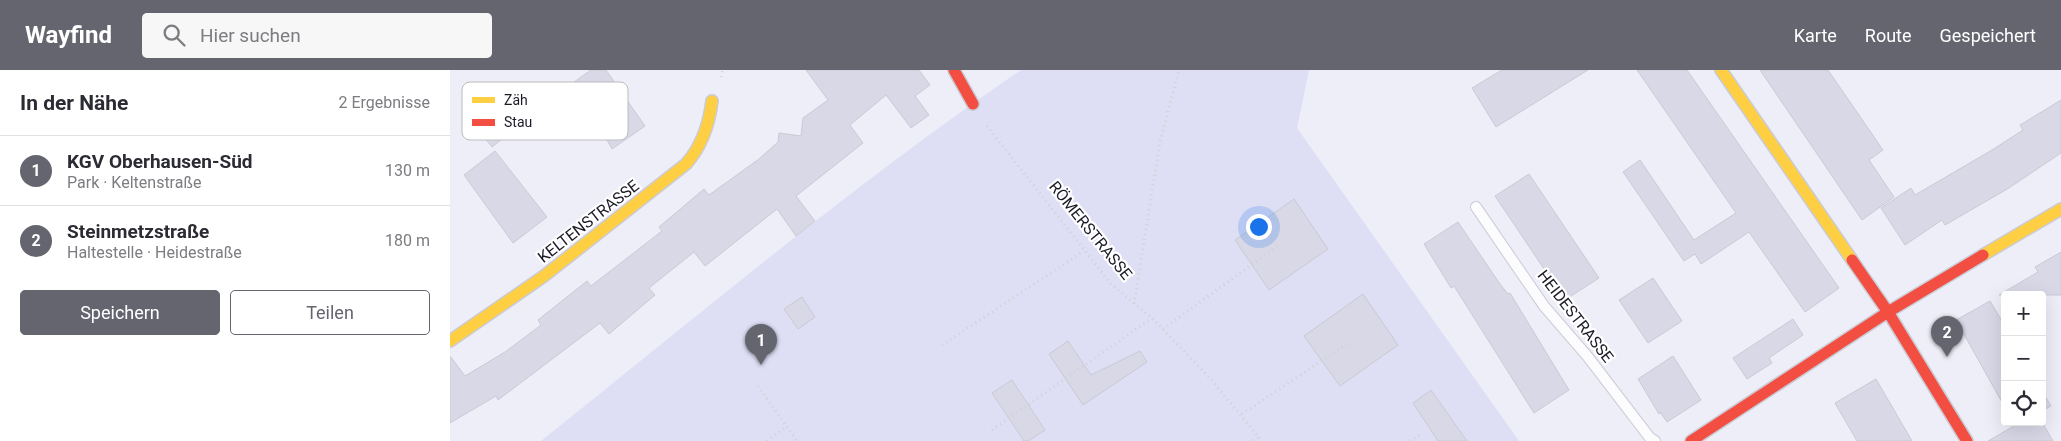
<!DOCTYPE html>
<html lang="de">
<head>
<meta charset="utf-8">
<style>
  :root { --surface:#fff; --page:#f7f7f7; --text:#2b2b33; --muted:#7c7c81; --line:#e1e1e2; --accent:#656570 }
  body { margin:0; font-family:Roboto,sans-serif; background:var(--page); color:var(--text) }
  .controls { position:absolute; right:15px; bottom:15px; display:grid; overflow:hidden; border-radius:5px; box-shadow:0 5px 20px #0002 }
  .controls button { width:45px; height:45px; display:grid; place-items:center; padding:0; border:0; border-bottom:1px solid var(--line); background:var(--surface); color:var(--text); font:25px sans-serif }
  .you { position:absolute; left:808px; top:156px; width:18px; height:18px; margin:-12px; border:4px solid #fff; border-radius:50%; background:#1a73e8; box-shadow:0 0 0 8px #1a73e833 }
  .badge { display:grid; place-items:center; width:32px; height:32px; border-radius:50%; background:var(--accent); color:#fff; font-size:16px; font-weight:700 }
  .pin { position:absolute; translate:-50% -41px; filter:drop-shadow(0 1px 2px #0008) }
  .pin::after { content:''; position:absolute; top:26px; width:18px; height:15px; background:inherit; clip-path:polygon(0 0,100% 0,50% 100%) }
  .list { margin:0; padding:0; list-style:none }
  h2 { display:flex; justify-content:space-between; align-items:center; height:65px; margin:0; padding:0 20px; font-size:21px }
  h2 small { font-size:16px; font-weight:400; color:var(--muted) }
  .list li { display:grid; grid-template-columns:32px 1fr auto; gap:15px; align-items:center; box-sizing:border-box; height:70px; padding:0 20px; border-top:1px solid var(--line) }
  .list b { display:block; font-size:19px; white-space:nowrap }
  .list p { margin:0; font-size:16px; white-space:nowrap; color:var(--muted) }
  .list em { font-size:16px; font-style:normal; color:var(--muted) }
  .actions { display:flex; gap:10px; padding:15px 20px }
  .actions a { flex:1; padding:11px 0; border:1px solid var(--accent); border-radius:5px; text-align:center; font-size:18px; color:var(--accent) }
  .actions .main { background:var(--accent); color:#fff }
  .icon { flex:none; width:28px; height:28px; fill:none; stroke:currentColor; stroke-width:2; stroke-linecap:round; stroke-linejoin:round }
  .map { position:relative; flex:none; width:1611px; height:371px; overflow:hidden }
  header { display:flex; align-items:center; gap:30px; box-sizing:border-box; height:70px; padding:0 25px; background:var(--accent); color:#fff }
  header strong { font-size:24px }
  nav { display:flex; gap:28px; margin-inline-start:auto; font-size:18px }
  .search { width:350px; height:45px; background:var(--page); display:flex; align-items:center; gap:12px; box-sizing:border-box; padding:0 18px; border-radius:5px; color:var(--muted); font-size:19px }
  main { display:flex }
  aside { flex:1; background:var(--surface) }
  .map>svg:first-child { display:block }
  .green { fill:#dedef5 }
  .building { fill:#d8d8e7; stroke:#cacad4 }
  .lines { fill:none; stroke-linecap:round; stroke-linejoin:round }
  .lane-casing { stroke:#cbcbd6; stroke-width:12 }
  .slow-casing { stroke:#cbcbd6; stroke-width:14 }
  .jam-casing { stroke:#cbcbd6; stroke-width:14 }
  .path { stroke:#d1d1d4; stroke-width:3; stroke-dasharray:1 4; stroke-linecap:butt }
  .lane { stroke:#fcfcfe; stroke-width:10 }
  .slow { stroke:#ffcf43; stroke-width:11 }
  .jam { stroke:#f24e42; stroke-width:11 }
  .labels { text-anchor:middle; stroke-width:4.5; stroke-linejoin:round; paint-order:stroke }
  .street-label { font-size:16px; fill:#1b1b27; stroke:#fff }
  .key { fill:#fff; stroke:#bbbbbe; stroke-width:1 }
  .key-label { font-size:14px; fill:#1b1b27 }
</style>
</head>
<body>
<header>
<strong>Wayfind</strong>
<div class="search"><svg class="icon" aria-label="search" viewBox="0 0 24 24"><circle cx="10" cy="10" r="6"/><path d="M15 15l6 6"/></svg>Hier suchen</div>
<nav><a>Karte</a><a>Route</a><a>Gespeichert</a></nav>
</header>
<main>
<aside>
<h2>In der Nähe<small>2 Ergebnisse</small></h2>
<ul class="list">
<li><span class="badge">1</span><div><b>KGV Oberhausen-Süd</b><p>Park · Keltenstraße</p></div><em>130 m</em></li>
<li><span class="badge">2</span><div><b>Steinmetzstraße</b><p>Haltestelle · Heidestraße</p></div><em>180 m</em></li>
</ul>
<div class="actions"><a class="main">Speichern</a><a>Teilen</a></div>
</aside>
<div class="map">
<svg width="1611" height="371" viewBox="0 0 1611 371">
  <rect width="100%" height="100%" fill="#eeeef8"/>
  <path class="green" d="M571 0H859L847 58 1069 371H91C249 245 404 114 571 0Z"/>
  <g class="building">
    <path d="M141 0H156L195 56 162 79 150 57 146 60 117 17Z"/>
    <path d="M356 0H469L480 15 465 26 479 45 461 58 436 25 400 55 413 73 346 126 365 151 346 166 327 139 255 196 244 182 199 218 205 225 159 264 150 253 48 330 46 326 0 353V286L15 306 55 282 91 255 88 250 137 211 141 216 212 161 209 157 254 119 259 125 309 89 328 72 329 63 351 66 353 48 378 30Z"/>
    <path d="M1052 0H1138L1046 57 1022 18Z"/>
    <path d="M1187 0H1237L1389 218 1355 242 1299 162 1251 194 1245 184 1234 191 1173 102 1190 90 1244 170 1286 143Z"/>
    <path d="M1310 0H1378L1433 80 1419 90 1444 127 1412 150Z"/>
    <path d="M1611 30V83L1559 118 1495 155 1492 150 1455 175 1431 138 1461 118 1465 125 1542 80 1573 60 1570 55Z"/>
    <path d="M42 38 61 62 42 77 23 53Z"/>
    <path d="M45 81 97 147 63 173 14 105Z"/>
    <path d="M1079 104 1149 208 1115 230 1045 126Z"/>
    <path d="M844 129 878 179 819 220 785 170Z"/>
    <path d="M1008 152 1050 214 1058 224 1060 223 1119 320 1084 343 1004 216 1001 218 974 174Z"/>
    <path d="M1611 182V225H1549L1588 202 1585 197Z"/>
    <path d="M1203 208 1232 251 1198 273 1169 230Z"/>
    <path d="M913 224 948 275 890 316 854 266Z"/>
    <path d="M352 227 365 247 348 259 334 239Z"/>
    <path d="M1540 231 1555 256V341L1551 335 1553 334 1506 250Z"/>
    <path d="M1343 249 1353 265 1319 288 1322 293 1297 309 1283 288Z"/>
    <path d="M618 271 641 305 690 281 697 292 633 335 599 284Z"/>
    <path d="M1223 286 1251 330 1217 352 1210 342 1209 344 1188 309Z"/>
    <path d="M1426 309 1462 371H1407L1385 333Z"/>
    <path d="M562 310 595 360 578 371H574L542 323Z"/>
    <path d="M981 320 1017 371H988L963 333Z"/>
    <path d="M1592 321 1601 336 1592 341Z"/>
    <path d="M1561 352H1592L1603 371H1538L1564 356Z"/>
  </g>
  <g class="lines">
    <g class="lane-casing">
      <path id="lane" d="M1026 137 1094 236 1138 287 1200 368 1205 371"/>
    </g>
    <g class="slow-casing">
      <g id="slow">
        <path d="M1271 0 1402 190"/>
        <path d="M1533 185 1611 139"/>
        <path d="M0 271 94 206 236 94C252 76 259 55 262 31"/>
      </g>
    </g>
    <g class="jam-casing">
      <g id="jam">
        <path d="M504 0 523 34"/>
        <path d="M1402 190 1438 242 1517 371"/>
        <path d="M1241 371 1438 242 1533 185"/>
      </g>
    </g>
    <g class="path">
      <path d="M271 7 273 0"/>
      <path d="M537 56 661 214 702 248 759 307 812 371"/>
      <path d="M684 234 710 72 729 0"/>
      <path d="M713 259 830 174"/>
      <path d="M492 275 634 181"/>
      <path d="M308 316 347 371"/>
      <path d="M792 344 900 272"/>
      <path d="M542 360 702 248"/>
      <path d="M317 371 337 356"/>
      <path d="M803 371 809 367"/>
      <path d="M960 371 969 365"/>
    </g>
    <use href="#lane" class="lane"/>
    <use href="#slow" class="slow"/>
    <use href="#jam" class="jam"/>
  </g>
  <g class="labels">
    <g class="street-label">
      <text transform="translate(138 151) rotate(-38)" y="6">KELTENSTRASSE</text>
      <text transform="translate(641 160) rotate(51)" y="6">RÖMERSTRASSE</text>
      <text transform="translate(1126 246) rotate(52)" y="6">HEIDESTRASSE</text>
    </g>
  </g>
  <rect x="12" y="12" width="166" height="58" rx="8" class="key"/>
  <rect x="22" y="27" width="23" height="6" fill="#ffcf43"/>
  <rect x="22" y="49" width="23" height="7" fill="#f24e42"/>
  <g class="key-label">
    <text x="54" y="35">Zäh</text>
    <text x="54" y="57">Stau</text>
  </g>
</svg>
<div class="controls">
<button>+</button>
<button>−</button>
<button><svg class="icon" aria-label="locate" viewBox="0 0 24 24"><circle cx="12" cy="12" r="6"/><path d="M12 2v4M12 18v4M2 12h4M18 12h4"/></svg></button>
</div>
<div class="you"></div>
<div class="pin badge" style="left:311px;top:295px">1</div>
<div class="pin badge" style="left:1497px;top:287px">2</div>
</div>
</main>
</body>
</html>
